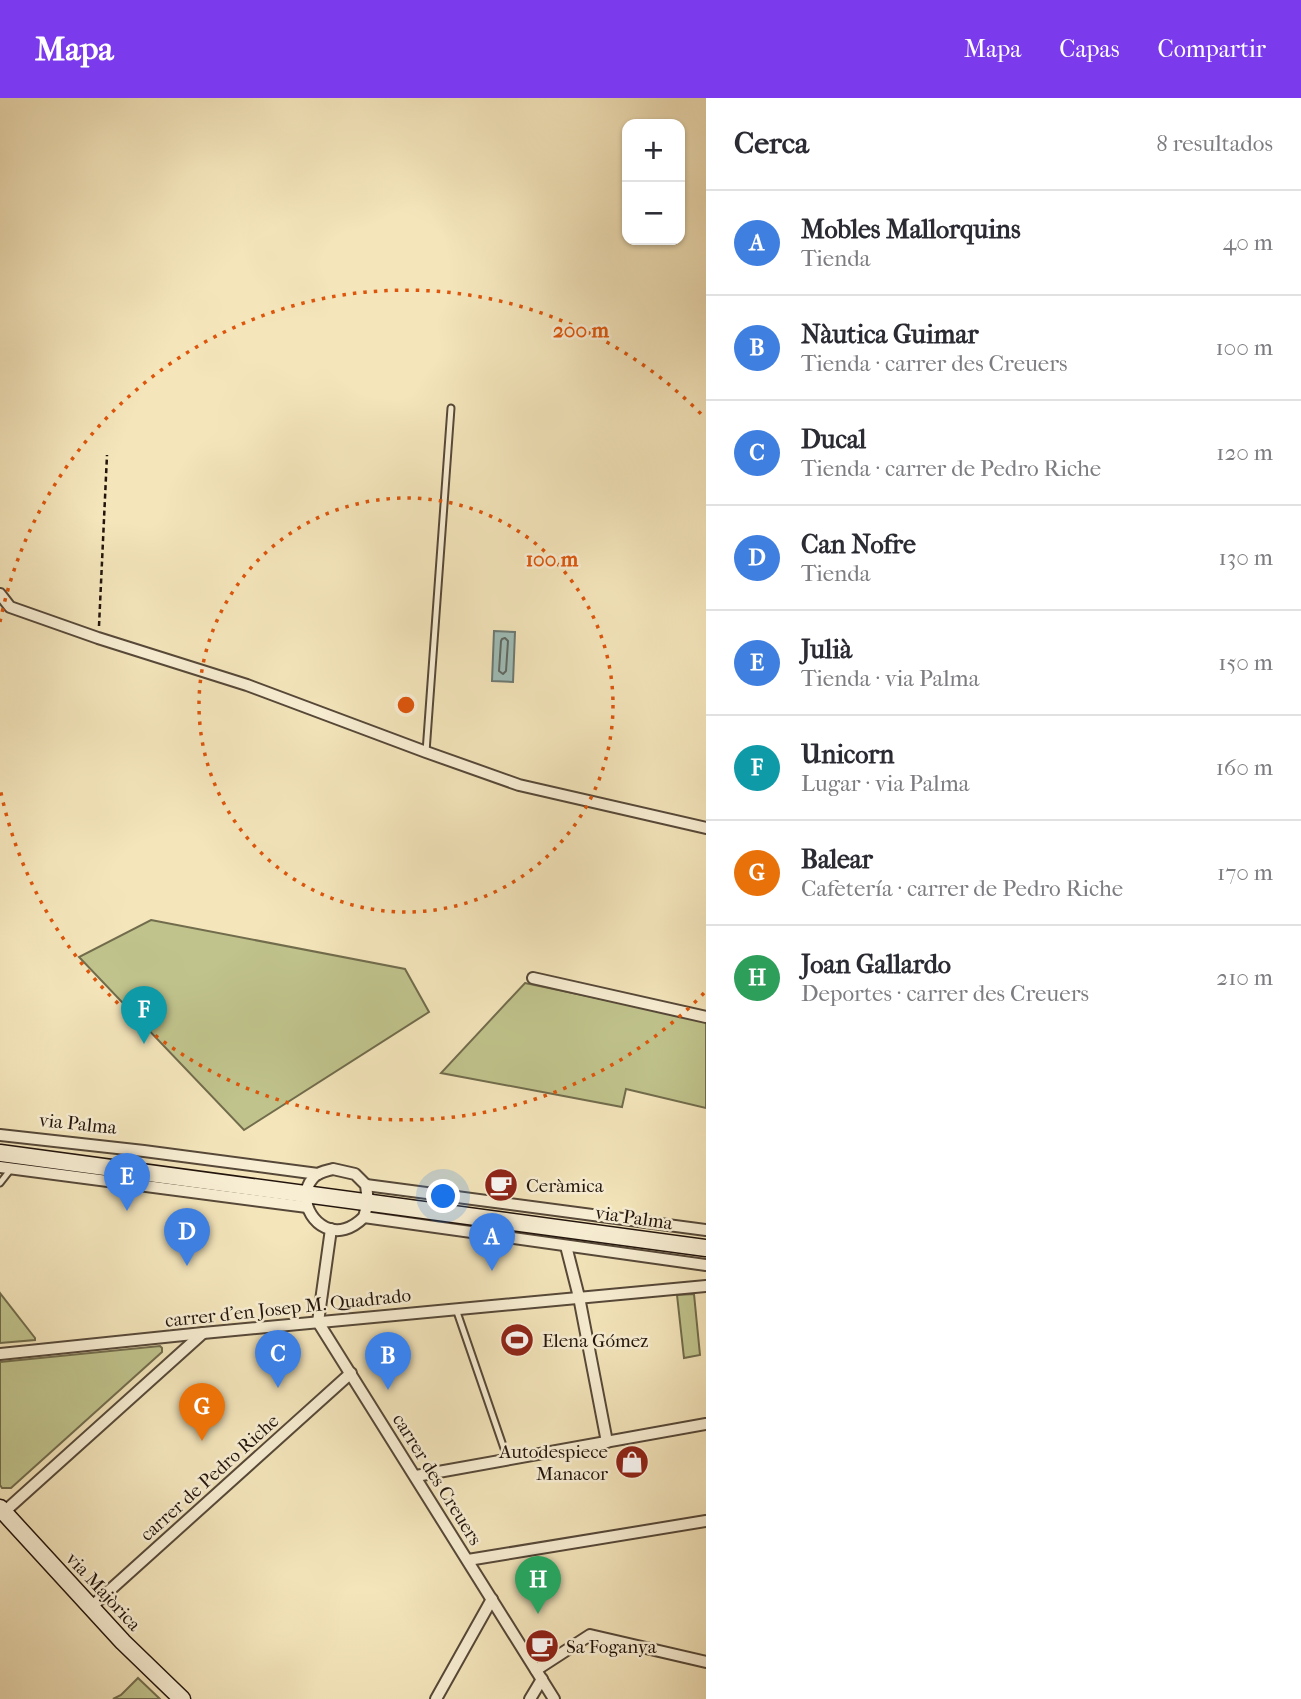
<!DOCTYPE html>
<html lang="es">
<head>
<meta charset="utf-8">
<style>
  :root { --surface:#fff; --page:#f2f2f3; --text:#2b2b33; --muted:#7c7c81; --line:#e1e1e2; --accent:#7c3aed }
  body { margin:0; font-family:"IM FELL French Canon",serif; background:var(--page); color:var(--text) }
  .controls { position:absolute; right:21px; top:21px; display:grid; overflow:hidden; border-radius:14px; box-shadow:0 2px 5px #0004 }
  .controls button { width:63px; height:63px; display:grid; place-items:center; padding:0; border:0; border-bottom:2px solid var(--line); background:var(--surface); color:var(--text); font:35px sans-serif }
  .you { position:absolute; left:444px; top:1099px; width:24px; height:24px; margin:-18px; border:5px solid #fff; border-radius:50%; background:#1a73e8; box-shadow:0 0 0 10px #1a73e833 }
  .badge { display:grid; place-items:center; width:46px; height:46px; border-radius:50%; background:var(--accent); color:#fff; font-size:23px; font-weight:700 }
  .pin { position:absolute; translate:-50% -58px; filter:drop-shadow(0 2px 4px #0008) }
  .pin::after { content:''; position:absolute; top:37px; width:24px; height:21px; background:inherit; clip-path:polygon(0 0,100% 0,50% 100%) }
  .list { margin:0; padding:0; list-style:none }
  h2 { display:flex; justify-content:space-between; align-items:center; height:91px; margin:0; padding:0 28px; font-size:30px }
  h2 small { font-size:23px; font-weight:400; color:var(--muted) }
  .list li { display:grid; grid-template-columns:46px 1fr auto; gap:21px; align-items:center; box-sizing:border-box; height:105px; padding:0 28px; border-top:2px solid var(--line) }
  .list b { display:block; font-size:26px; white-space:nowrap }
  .list p { margin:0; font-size:23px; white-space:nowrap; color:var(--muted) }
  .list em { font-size:23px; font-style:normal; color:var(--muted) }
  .map { position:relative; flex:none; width:706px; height:1601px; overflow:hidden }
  header { display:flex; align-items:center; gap:42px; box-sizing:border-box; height:98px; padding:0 35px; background:var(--accent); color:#fff }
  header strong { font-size:33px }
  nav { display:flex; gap:38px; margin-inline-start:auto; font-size:24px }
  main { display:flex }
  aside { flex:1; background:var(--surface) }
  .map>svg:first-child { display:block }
  .green { fill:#c0c38c; stroke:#716c4c; stroke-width:2 }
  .water { fill:#9ebdb8; stroke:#6c7973; stroke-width:2 }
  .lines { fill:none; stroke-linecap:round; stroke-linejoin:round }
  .shore { stroke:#606862; stroke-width:2 }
  .service-casing { stroke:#564838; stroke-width:9 }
  .minor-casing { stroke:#564838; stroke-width:14 }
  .secondary-casing { stroke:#22140c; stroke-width:19 }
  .path { stroke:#22140c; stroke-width:2.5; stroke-dasharray:5 3.5; stroke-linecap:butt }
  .service { stroke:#f8eed3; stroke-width:5 }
  .minor { stroke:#f8eed3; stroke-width:10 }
  .secondary { stroke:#f8eed3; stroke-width:16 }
  .ring { fill:none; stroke:#de560c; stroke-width:3.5; stroke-dasharray:3.5 7 }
  .labels { text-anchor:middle; stroke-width:5; stroke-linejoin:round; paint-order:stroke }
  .street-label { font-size:19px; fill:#22140c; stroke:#f8eed3 }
  .poi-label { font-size:19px; fill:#22140c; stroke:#f8eed3; text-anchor:start }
  .centre { fill:#de560c; stroke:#f8eed3; stroke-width:3.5 }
  .ring-label { font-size:21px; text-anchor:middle; font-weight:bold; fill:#de560c; stroke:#f8eed3; stroke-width:5; stroke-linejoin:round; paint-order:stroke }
</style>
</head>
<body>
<header>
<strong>Mapa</strong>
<nav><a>Mapa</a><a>Capas</a><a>Compartir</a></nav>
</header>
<main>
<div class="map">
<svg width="706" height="1601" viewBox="0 0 706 1601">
  <rect width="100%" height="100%" fill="#f4e5bb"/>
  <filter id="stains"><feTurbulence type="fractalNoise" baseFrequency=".00286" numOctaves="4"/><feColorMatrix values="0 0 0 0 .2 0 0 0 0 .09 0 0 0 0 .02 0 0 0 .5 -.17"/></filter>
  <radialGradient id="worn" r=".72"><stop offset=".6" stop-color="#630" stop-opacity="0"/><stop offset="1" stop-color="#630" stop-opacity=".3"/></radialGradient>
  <g class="green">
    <path d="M151 822 405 871 429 914 244 1032 79 859Z"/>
    <path d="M525 885 706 923V1010L626 991 622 1009 441 975Z"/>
    <path d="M0 1195 35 1240V1242L0 1245Z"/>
    <path d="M694 1196 700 1257 684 1260 677 1197Z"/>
    <path d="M160 1248 162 1250V1254L11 1390H2L0 1387V1264Z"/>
    <path d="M138 1580 160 1601H113L121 1597Z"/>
  </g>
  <path class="water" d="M494 533 515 534 513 584 492 583Z"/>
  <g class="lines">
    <path class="shore" d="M505 540 508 543 506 573 503 576 499 573 501 543 502 541Z"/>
    <g class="service-casing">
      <g id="service">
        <path d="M426 654 451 310"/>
        <path d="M0 1085 11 1071"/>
        <path d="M456 1211 508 1362"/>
      </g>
    </g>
    <g class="minor-casing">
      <g id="minor">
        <path d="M0 496 10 509 98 540 247 587 426 654 519 687 706 730"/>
        <path d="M533 880 706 919"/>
        <path d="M0 1037 144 1053 318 1076"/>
        <path d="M0 1069 307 1109"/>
        <path d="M333 1071 355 1076 366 1087 368 1104 364 1119C359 1124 352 1129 345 1131 317 1139 294 1102 313 1080 318 1074 326 1073 333 1071Z"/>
        <path d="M366 1087 706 1132"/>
        <path d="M364 1119 706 1167"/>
        <path d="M331 1131 318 1224 554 1601"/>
        <path d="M566 1148 579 1199 607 1344"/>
        <path d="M0 1256 203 1235 706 1188"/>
        <path d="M416 1378 706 1326"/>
        <path d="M4 1414 203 1235"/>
        <path d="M468 1462 706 1423"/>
        <path d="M90 1510 351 1275"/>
        <path d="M536 1572 590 1537 706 1564"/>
        <path d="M436 1601 492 1501"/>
        <path d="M530 1601 542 1581"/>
      </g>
    </g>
    <g class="secondary-casing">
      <g id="secondary">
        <path d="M0 1055 706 1150"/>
        <path d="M0 1410 123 1544 182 1601"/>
      </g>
    </g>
    <path class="path" d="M99 528 107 357"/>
    <use href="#service" class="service"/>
    <use href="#minor" class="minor"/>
    <use href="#secondary" class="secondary"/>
  </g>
  <g class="ring">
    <circle cx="406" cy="607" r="207"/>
    <path d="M704 895A414 414 0 0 1 0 690M0 524A414 414 0 0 1 704 319"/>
  </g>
  <defs>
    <g id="cafe-disc" transform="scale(1.75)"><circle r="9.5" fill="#8f2418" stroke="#f8eed3"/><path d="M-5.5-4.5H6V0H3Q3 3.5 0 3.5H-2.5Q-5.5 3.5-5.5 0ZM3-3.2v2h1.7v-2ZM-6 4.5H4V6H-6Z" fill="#fff"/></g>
    <g id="stadium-disc" transform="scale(1.75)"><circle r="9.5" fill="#8f2418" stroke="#f8eed3"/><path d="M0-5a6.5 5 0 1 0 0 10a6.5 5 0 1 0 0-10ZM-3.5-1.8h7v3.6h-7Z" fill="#fff"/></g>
    <g id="shop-disc" transform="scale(1.75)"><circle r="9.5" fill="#8f2418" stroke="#f8eed3"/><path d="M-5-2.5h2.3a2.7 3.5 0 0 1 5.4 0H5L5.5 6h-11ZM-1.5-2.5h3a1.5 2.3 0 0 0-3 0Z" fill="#fff"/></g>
  </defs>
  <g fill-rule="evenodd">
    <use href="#cafe-disc" x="501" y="1087"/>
    <use href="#stadium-disc" x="517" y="1242"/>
    <use href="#shop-disc" x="632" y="1364"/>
    <use href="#cafe-disc" x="542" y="1548"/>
  </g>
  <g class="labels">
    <g class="street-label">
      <text transform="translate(78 1025) rotate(6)" y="7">via Palma</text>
      <text transform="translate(634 1119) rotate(8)" y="7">via Palma</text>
      <text transform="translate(288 1209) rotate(-6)" y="7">carrer d'en Josep M. Quadrado</text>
      <text transform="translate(209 1379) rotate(-42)" y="7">carrer de Pedro Riche</text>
      <text transform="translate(438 1381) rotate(58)" y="7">carrer des Creuers</text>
      <text transform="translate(104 1493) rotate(47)" y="7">via Majòrica</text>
    </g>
    <g class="poi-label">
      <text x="526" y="1094">Ceràmica</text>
      <text x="542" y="1249">Elena Gómez</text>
      <text x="608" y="1360" text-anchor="end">Autodespiece<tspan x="608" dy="22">Manacor</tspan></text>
      <text x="566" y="1555">Sa Foganya</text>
    </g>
  </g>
  <circle cx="406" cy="607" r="10" class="centre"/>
  <g class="ring-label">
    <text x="581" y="239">200 m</text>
    <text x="552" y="468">100 m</text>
  </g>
  <rect width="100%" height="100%" filter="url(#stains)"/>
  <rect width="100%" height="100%" fill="url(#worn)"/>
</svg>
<div class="controls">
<button>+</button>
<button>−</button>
</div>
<div class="you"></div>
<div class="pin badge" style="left:492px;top:1173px;background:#3f7fe0">A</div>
<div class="pin badge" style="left:388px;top:1292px;background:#3f7fe0">B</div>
<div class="pin badge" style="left:278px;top:1290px;background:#3f7fe0">C</div>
<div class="pin badge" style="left:187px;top:1168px;background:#3f7fe0">D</div>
<div class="pin badge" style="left:127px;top:1113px;background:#3f7fe0">E</div>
<div class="pin badge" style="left:144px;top:946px;background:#0f9aa8">F</div>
<div class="pin badge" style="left:202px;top:1343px;background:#e8710a">G</div>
<div class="pin badge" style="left:538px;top:1516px;background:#2e9e5b">H</div>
</div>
<aside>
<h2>Cerca<small>8 resultados</small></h2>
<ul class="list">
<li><span class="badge" style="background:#3f7fe0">A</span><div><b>Mobles Mallorquins</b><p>Tienda</p></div><em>40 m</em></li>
<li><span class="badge" style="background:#3f7fe0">B</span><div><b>Nàutica Guimar</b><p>Tienda · carrer des Creuers</p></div><em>100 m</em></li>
<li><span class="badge" style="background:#3f7fe0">C</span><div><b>Ducal</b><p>Tienda · carrer de Pedro Riche</p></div><em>120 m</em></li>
<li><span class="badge" style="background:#3f7fe0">D</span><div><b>Can Nofre</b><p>Tienda</p></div><em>130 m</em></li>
<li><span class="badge" style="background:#3f7fe0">E</span><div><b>Julià</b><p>Tienda · via Palma</p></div><em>150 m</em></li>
<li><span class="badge" style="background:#0f9aa8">F</span><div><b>Unicorn</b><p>Lugar · via Palma</p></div><em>160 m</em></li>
<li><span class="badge" style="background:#e8710a">G</span><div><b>Balear</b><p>Cafetería · carrer de Pedro Riche</p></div><em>170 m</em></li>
<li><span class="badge" style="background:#2e9e5b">H</span><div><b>Joan Gallardo</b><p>Deportes · carrer des Creuers</p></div><em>210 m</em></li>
</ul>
</aside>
</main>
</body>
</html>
